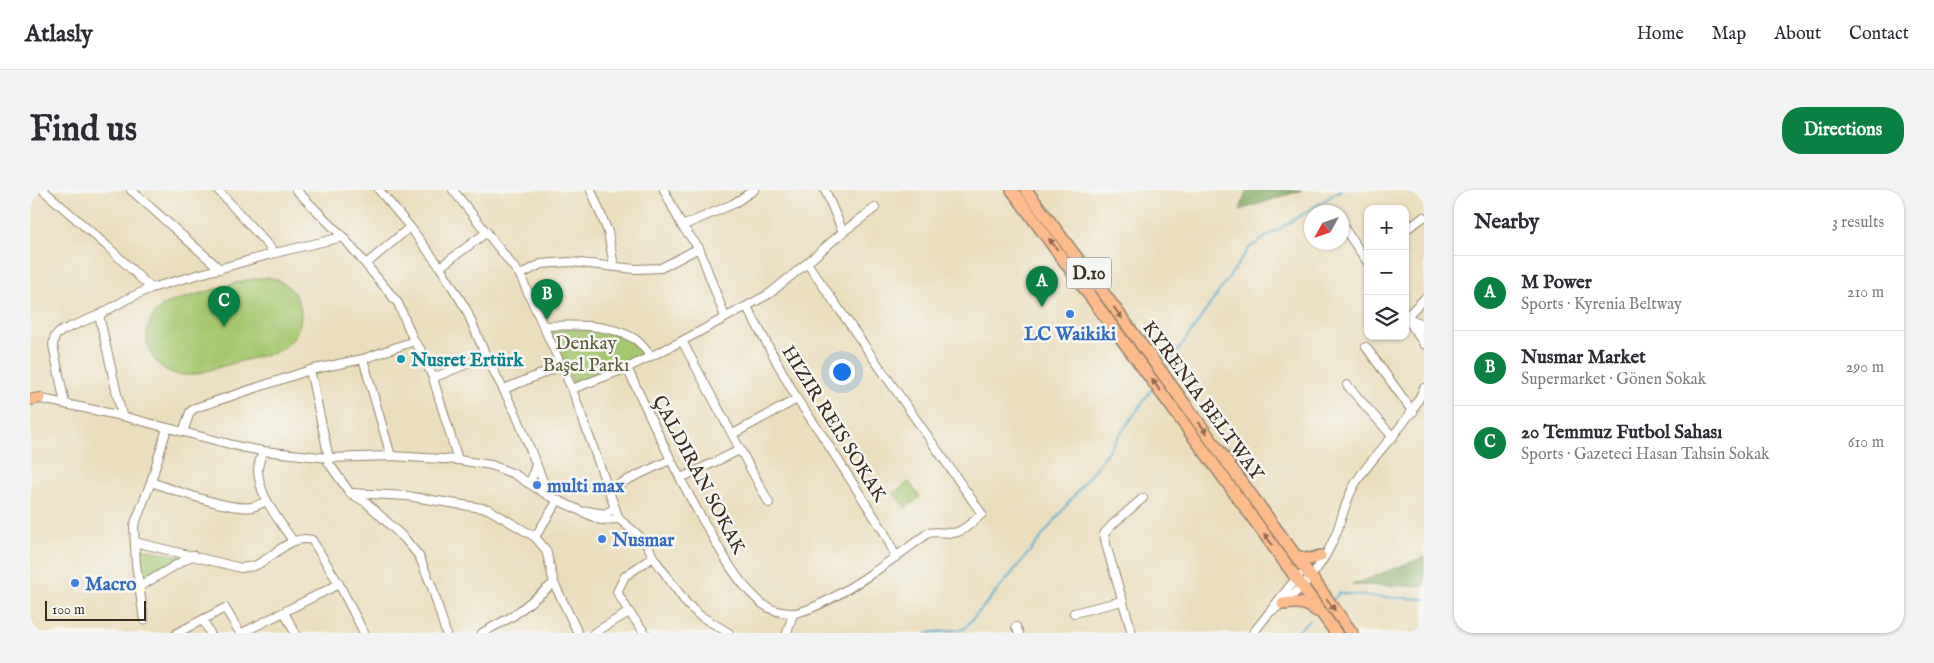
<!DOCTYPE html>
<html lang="en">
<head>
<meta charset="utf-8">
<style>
  :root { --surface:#fff; --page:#f2f2f3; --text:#2b2b33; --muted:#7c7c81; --line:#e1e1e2; --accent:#0b8043 }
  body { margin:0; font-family:"IM FELL English",serif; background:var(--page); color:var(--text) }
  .controls { position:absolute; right:15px; top:15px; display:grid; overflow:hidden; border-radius:10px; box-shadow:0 1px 4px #0004 }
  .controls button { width:45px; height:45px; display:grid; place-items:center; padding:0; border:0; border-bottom:1px solid var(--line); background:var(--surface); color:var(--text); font:25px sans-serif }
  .compass { position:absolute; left:1274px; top:15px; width:45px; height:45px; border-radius:50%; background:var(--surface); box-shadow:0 1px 4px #0004; rotate:230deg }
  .scale { position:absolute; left:15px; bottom:12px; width:101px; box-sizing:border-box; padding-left:5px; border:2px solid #3b2a1e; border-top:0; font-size:14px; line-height:18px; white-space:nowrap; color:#3b2a1e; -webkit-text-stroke:4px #f6f6f2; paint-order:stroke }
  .you { position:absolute; left:811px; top:181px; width:18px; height:18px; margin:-12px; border:4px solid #fff; border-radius:50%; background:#1a73e8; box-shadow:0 0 0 8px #1a73e833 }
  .badge { display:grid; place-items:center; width:32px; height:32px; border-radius:50%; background:var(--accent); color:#fff; font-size:16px; font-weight:700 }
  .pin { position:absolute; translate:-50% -41px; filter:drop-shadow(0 1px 2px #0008) }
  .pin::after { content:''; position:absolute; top:26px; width:18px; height:15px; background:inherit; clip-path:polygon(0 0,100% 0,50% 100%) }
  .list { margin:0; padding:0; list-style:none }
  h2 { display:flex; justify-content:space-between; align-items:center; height:65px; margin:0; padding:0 20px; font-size:21px }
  h2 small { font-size:16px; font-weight:400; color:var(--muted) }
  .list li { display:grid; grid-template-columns:32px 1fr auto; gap:15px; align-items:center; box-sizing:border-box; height:75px; padding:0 20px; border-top:1px solid var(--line) }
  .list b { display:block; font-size:19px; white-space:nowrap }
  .list p { margin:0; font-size:16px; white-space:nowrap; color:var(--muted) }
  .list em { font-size:16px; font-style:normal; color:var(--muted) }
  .icon { flex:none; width:28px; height:28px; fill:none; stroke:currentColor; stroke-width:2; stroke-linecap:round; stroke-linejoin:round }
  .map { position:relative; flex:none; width:1394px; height:443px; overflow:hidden; border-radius:20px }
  header { display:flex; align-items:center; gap:30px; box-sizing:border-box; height:70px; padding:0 25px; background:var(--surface); border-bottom:1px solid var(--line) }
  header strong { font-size:24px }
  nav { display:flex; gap:28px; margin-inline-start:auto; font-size:18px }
  .intro { display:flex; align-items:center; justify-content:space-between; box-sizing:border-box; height:120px; padding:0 30px }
  h1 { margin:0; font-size:35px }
  .button { padding:12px 22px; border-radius:20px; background:var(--accent); color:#fff; font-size:18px; font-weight:700 }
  main { display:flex; gap:30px; padding:0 30px }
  aside { flex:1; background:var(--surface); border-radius:20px; box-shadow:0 1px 4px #0004 }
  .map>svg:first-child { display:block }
  .green { fill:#a5c770; stroke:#707847 }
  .forest { fill:#84ac62; stroke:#606b40 }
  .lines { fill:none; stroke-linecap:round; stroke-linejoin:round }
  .stream { stroke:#4ba6c9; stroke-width:2 }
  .minor-casing { stroke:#93846d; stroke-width:10 }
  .major-casing { stroke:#93846d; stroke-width:12 }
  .highway-casing { stroke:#93846d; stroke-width:14 }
  .minor { stroke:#fff; stroke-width:8 }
  .major { stroke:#fbbb8d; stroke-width:10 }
  .highway { stroke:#fbbb8d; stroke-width:11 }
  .oneway { fill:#916b50 }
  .shop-dot { fill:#3f7fe0; stroke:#f6f6f2; stroke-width:2 }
  .culture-dot { fill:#0f9aa8; stroke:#f6f6f2; stroke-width:2 }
  .labels { text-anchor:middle; stroke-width:5; stroke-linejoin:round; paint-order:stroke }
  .shield { fill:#f6f6f2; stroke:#73675e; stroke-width:1 }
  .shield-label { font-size:18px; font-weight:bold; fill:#3b2a1e }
  .shop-label { font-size:19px; font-weight:bold; fill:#366cbe; stroke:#f6f6f2; text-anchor:start }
  .park-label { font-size:19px; fill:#5b5937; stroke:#f6f6f2 }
  .culture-label { font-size:19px; font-weight:bold; fill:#0d838f; stroke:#f6f6f2; text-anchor:start }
  .street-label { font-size:19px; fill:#3b2a1e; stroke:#f6f6f2 }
</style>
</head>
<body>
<header>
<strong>Atlasly</strong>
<nav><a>Home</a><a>Map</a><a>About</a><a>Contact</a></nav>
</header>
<div class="intro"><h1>Find us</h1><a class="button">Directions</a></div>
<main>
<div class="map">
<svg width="1394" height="443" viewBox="0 0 1394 443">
  <rect width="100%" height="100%" fill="#f6f6f2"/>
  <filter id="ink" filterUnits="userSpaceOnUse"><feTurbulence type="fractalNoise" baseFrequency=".02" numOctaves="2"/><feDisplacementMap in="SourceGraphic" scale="10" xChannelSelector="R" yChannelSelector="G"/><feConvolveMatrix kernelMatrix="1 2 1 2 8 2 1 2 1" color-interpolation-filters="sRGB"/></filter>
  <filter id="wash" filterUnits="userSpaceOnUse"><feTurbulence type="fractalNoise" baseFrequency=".0096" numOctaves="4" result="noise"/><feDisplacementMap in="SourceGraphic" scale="20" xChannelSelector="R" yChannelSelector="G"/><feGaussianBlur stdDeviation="1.12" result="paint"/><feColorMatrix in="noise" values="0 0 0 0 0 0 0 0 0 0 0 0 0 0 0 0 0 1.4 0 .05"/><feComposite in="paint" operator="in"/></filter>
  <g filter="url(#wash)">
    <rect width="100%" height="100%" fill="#ebdebc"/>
    <g class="green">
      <path d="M238 87C280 96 282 148 243 163 223 168 203 173 183 179 175 181 166 185 157 185 135 186 118 169 117 147 117 132 125 120 138 113L216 90Z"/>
      <path d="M549 138C576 141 597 141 614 165L543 193 519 139Z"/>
      <path d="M879 292 890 307 875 318 864 303Z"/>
      <path d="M109 358 154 367 113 389Z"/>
    </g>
    <g class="forest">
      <path d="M1217 0H1272L1210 20Z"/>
      <path d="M1394 367V396L1322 395Z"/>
    </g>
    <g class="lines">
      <g class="stream">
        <path d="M1135 180 1219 58 1311 0"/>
        <path d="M1304 409 1309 403 1345 407 1394 409"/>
        <path d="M897 443 934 439C1001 363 1065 282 1122 199"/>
        <path d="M1265 443 1279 431"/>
      </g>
    </g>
  </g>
  <g filter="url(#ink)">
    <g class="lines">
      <g class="minor-casing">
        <g id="minor">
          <path d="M13 0 77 56 121 98"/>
          <path d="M101 0 190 79"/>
          <path d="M188 0 245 63"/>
          <path d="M266 0 313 47 368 113 384 151 391 160 403 188 428 270"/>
          <path d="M349 0 380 37 410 77 436 119 456 166 486 224 519 306"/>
          <path d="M423 0 490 85 542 199 589 329 606 343 618 356 623 367 657 414 669 425 699 443"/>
          <path d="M561 0 578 42 584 76"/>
          <path d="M634 0 652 36 669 58 695 127"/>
          <path d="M795 0 813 42"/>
          <path d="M1312 35 1338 73"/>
          <path d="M652 36 703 14 724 0"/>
          <path d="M1375 40 1394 27"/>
          <path d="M336 74 380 37"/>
          <path d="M410 77 457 42"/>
          <path d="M490 85 511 74 524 73 541 72 605 79 631 78 669 58"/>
          <path d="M1394 109 1376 127 1388 132 1394 140"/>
          <path d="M717 117 767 209 792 245 854 342 866 367"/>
          <path d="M69 125 92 226"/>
          <path d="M1376 127 1394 154"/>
          <path d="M513 136C544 135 577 133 605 149 611 153 616 161 621 166"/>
          <path d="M652 151 739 313"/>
          <path d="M1336 157 1383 222"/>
          <path d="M333 169 361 266"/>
          <path d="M597 178C624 234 649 291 681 344 694 367 707 391 727 409 736 418 748 423 761 423 790 424 873 362 898 343 906 341 913 343 922 343 933 343 944 330 952 324L777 73"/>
          <path d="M280 180 299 268 298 272 320 303 337 313 374 348 389 366 402 397 416 443"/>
          <path d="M403 188 456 166"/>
          <path d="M1317 195 1363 247"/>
          <path d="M474 199 531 176"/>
          <path d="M542 199 597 178 652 151 739 104 777 73 813 42 845 18"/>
          <path d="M7 208 92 226 211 257 233 261 299 268 361 266 428 270 461 275 484 284 519 306 570 330 589 329"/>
          <path d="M35 214 23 155 25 146 33 140 69 125 97 109 121 98 245 63 313 47"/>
          <path d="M153 242 160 222 165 218 280 180 333 169 384 151"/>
          <path d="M703 244 767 209"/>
          <path d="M233 261C231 267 228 274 228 280 229 307 249 330 263 351"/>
          <path d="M651 288 710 260"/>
          <path d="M121 292C143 300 201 321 222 317 227 316 232 313 237 311"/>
          <path d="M498 293 502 288 506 274"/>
          <path d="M578 299 640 270"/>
          <path d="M322 303 377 306 458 319 505 347"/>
          <path d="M528 310 505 347 516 360 524 393 548 443"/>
          <path d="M557 321 575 324 585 318"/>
          <path d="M105 352 211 378C215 377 220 377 224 376 243 369 259 344 282 350L309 394 334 443"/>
          <path d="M109 397 163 365"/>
          <path d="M254 422 265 443"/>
          <path d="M1240 422C1270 404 1293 376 1306 344 1312 328 1316 309 1325 294 1346 260 1379 235 1394 198"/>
          <path d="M1044 423 1092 411"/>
          <path d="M114 430 106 374 104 336 121 292 137 238"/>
          <path d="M173 430 180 443"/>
          <path d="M986 437 989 443"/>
          <path d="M214 442 309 394"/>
          <path d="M147 443 195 418 210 443"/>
          <path d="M452 443 483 426 524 393"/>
          <path d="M564 443 599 422"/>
          <path d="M615 443 599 422 587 402 595 386 623 367"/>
          <path d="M757 443 763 424"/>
          <path d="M1102 443 1077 358 1074 344 1082 335 1113 308"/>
          <path d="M1223 443C1239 424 1252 404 1269 386"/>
        </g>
      </g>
      <g class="major-casing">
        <path id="major" d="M0 210 10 208"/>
      </g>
      <g class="highway-casing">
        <g id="highway">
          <path d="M982 0 1188 280 1306 443"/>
          <path d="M996 0 1084 117 1322 443"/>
          <path d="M1267 366C1276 370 1281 370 1290 366"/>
          <path d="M1253 414C1268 412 1275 412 1287 421"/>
        </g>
      </g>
      <use href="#minor" class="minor"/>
      <use href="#major" class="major"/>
      <use href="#highway" class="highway"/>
    </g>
    <defs><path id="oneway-solid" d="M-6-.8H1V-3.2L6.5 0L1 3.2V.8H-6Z" transform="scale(1.25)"/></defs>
    <g class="oneway">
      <use href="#oneway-solid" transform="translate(1023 54) rotate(-127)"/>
      <use href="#oneway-solid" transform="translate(1088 123) rotate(54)"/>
      <use href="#oneway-solid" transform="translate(1126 195) rotate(-126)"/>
      <use href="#oneway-solid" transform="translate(1173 238) rotate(54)"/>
      <use href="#oneway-solid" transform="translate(1238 349) rotate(-126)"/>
      <use href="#oneway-solid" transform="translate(1301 415) rotate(54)"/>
    </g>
  </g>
  <g class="shop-dot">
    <circle cx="1040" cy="124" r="5"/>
    <circle cx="507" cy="295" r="5"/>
    <circle cx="572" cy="349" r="5"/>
    <circle cx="45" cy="393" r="5"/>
  </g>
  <circle class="culture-dot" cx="371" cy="169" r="5"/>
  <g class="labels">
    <rect class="shield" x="1036.5" y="67.5" width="45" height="31" rx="4"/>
    <g class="shield-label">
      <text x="1059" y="89">D.10</text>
    </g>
    <g class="shop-label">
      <text x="1040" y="150" text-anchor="middle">LC Waikiki</text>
      <text x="517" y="302">multi max</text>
      <text x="582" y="356">Nusmar</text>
      <text x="55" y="400">Macro</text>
    </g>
    <g class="park-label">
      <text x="556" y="159">Denkay<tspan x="556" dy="22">Başel Parkı</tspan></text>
    </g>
    <g class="culture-label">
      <text x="381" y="176">Nusret Ertürk</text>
    </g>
    <g class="street-label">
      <text transform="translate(1174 210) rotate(54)" y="7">KYRENIA BELTWAY</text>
      <text transform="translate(805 233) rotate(58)" y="7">HIZIR REIS SOKAK</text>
      <text transform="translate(670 284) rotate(62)" y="7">ÇALDIRAN SOKAK</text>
    </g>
  </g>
</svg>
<div class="controls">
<button>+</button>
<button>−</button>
<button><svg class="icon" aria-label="layers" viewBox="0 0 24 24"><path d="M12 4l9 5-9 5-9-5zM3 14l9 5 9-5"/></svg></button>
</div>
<svg class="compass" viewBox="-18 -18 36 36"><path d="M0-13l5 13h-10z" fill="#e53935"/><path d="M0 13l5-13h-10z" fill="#7c7c81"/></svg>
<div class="scale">100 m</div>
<div class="you"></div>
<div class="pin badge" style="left:1012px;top:117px">A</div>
<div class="pin badge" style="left:517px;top:130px">B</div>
<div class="pin badge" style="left:194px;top:137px">C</div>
</div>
<aside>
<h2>Nearby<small>3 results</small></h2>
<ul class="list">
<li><span class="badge">A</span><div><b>M Power</b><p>Sports · Kyrenia Beltway</p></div><em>210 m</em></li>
<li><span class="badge">B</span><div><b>Nusmar Market</b><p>Supermarket · Gönen Sokak</p></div><em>290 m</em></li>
<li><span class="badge">C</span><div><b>20 Temmuz Futbol Sahası</b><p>Sports · Gazeteci Hasan Tahsin Sokak</p></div><em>610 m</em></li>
</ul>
</aside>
</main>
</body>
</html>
